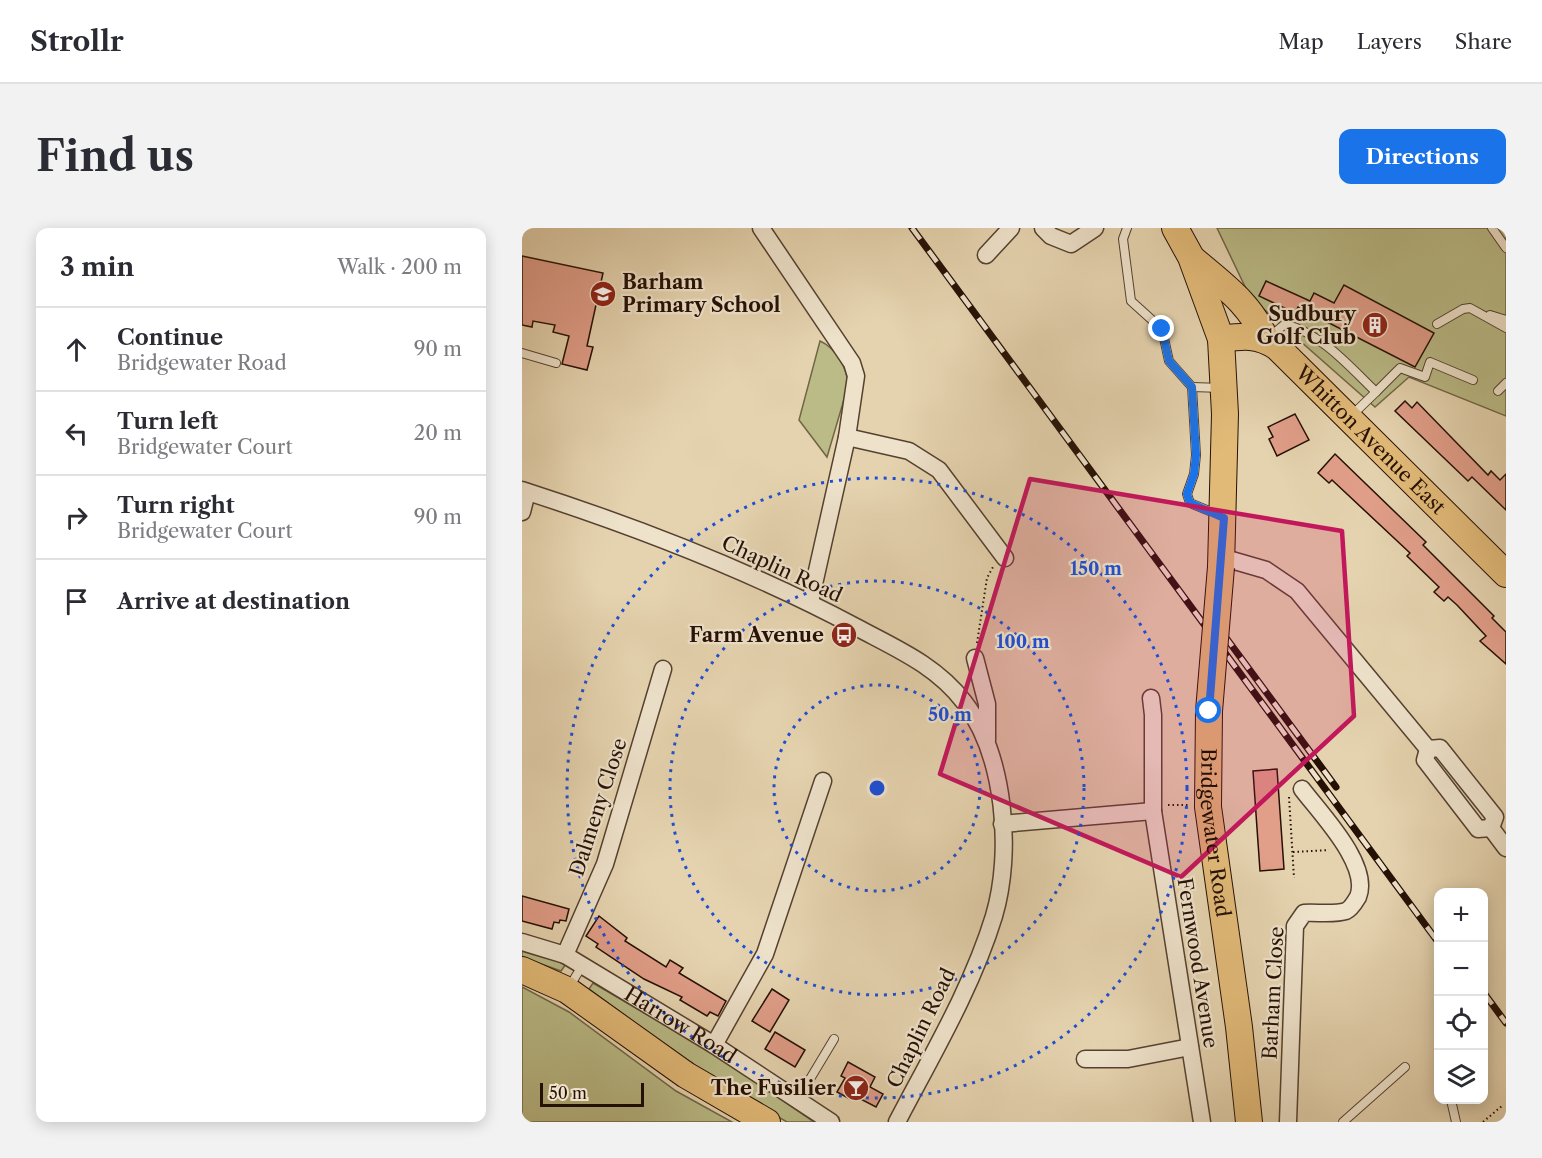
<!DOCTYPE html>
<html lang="en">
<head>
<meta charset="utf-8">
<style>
  :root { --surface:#fff; --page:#f2f2f3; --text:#2b2b33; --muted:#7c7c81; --line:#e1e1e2; --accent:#1a73e8 }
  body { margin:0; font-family:"Libre Caslon Text",serif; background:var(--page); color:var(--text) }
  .controls { position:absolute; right:18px; bottom:18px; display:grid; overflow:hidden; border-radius:12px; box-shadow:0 3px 15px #0003 }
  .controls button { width:54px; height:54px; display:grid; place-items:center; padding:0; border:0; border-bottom:2px solid var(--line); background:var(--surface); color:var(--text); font:30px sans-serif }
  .scale { position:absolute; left:18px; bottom:15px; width:104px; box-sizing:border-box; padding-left:6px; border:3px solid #251005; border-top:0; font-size:16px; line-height:21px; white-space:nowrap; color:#251005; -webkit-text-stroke:4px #eee2cb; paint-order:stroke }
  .stop { position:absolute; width:18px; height:18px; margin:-14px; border:4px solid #1a73e8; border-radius:50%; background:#fff }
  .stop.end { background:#1a73e8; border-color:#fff; box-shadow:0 2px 6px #0008 }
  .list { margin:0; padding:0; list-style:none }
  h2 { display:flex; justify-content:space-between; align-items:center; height:78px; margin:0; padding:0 24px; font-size:26px }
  h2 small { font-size:20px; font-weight:400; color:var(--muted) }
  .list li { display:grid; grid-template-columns:39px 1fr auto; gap:18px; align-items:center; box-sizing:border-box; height:84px; padding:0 24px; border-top:2px solid var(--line) }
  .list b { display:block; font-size:22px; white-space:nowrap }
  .list p { margin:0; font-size:20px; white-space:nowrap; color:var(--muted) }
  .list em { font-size:20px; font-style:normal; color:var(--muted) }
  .icon { flex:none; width:33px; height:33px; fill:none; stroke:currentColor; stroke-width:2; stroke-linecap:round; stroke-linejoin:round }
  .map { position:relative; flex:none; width:984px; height:894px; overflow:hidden; border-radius:12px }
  header { display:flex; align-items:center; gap:36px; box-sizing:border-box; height:84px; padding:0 30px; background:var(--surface); border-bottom:2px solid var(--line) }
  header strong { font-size:28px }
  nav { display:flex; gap:33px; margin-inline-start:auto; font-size:21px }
  .intro { display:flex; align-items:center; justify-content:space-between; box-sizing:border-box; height:144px; padding:0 36px }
  h1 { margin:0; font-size:42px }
  .button { padding:15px 27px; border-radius:12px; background:var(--accent); color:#fff; font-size:21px; font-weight:700 }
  main { display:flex; gap:36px; padding:0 36px }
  aside { flex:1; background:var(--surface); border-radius:12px; box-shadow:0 3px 15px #0003 }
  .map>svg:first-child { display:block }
  .green { fill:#babb87; stroke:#706646; stroke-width:1.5 }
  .building { fill:#e19e89; stroke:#251005; stroke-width:1.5 }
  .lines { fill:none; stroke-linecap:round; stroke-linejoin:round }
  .service-casing { stroke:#554130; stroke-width:10 }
  .minor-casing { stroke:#554130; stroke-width:19 }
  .primary-casing { stroke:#251005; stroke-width:28 }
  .path { stroke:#251005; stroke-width:2; stroke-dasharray:1.5 3; stroke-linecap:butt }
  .service { stroke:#eee2cb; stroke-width:8 }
  .minor { stroke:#eee2cb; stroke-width:16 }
  .primary { stroke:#e2ba78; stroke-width:26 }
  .rail-casing { stroke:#251005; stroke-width:7 }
  .rail { stroke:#eee2cb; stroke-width:4.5; stroke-dasharray:14; stroke-linecap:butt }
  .primary-bridge-casing { stroke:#251005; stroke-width:28; stroke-linecap:butt }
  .primary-bridge { stroke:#e2ba78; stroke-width:26 }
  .route { stroke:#1a73e8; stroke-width:8 }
  .marked { fill:#c2185b; fill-opacity:0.2; stroke:#c2185b; stroke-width:4.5; stroke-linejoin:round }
  .ring { fill:none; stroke:#1d4ed8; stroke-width:3; stroke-dasharray:3 6 }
  .labels { text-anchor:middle; stroke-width:4.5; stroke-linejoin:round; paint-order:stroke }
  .poi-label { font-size:20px; font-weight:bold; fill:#251005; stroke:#eee2cb; text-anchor:end }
  .street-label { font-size:20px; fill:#251005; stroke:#eee2cb }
  .centre { fill:#1d4ed8; stroke:#eee2cb; stroke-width:3 }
  .ring-label { font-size:18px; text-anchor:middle; font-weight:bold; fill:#1d4ed8; stroke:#eee2cb; stroke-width:4.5; stroke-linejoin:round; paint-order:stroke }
</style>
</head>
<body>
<header>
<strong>Strollr</strong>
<nav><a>Map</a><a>Layers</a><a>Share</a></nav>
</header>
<div class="intro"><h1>Find us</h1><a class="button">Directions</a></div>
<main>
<aside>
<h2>3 min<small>Walk · 200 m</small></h2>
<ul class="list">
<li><svg class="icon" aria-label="ahead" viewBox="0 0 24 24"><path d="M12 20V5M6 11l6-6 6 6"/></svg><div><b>Continue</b><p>Bridgewater Road</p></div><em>90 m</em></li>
<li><svg class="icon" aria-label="left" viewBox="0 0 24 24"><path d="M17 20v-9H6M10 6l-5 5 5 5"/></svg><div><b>Turn left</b><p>Bridgewater Court</p></div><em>20 m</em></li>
<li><svg class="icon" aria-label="right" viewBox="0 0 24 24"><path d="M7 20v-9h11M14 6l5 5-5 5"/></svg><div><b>Turn right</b><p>Bridgewater Court</p></div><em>90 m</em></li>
<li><svg class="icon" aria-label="arrive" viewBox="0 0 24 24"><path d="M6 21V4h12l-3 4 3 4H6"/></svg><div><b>Arrive at destination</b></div></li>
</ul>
</aside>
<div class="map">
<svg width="984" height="894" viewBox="0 0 984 894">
  <rect width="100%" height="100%" fill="#e5d3af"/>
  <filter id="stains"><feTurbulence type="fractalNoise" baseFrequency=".00333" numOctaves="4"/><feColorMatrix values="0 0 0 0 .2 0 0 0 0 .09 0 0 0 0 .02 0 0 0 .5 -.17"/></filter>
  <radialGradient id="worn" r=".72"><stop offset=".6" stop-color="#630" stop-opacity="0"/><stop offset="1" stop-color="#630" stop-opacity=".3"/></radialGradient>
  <g class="green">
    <path d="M695 0H984V188L887 149 853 179 728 69Z"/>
    <path d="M298 113C314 120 326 141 326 158L305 229 277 192Z"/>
    <path d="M0 721 44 736 39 743 0 729Z"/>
    <path d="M71 755 196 828 292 894H265L237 878 157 827 67 761Z"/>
    <path d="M0 759 47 784 154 863 210 894H0Z"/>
  </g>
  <g class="building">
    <path d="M0 28 81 45 65 118 71 119 65 142 40 136 47 108 31 104 33 97 11 93 10 99 0 97Z"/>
    <path d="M744 53 788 73 792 65 812 75 822 57 912 105 893 139 776 79 773 85 737 68Z"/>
    <path d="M883 173 890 180 895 174 966 247 969 243 978 252 984 246V282L950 249 946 253 873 183Z"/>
    <path d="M773 186 787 212 755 228 747 211 751 209 746 199Z"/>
    <path d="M813 226 904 314 901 317 972 388 970 390 984 404V436L958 413 964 408 935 377 926 369 922 373 912 364 917 359 885 328 888 325 810 252 807 255 796 245Z"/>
    <path d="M755 541 762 641 738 643 731 543Z"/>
    <path d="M0 668 47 681 44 693 38 692 37 695 32 694 30 701 0 693Z"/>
    <path d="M77 688 105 710 103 713 144 739 148 732 161 740 157 745 204 773 196 788 188 784 185 788 158 772 160 769 122 751 74 719 76 716 64 708Z"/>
    <path d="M250 761 267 772 248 804 230 793Z"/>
    <path d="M253 804 283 822 273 839 243 821Z"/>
    <path d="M326 834 353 849 348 859 361 866 354 879 331 867 328 871 315 864 323 850 319 848Z"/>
  </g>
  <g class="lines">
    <g class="service-casing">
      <g id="service">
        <path d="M605 0 601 11 609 73 640 101 647 133 670 159 674 227 672 246 665 266 668 275 697 287"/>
        <path d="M970 0 984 20"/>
        <path d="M968 87 984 92"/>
        <path d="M915 96 941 81 948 80 984 100"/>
        <path d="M746 110 763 96C800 106 827 138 854 164L828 189"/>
        <path d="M0 125 34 135"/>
        <path d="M670 159 700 160"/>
        <path d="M976 163 984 155"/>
        <path d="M854 164 878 140 903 149 908 134 951 152"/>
        <path d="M46 761 60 738"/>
        <path d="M276 871 312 811"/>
        <path d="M929 872 934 894"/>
        <path d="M821 894 883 839"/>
      </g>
    </g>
    <g class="minor-casing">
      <g id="minor">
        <path d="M239 0 330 135 334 148 325 209 288 374"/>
        <path d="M521 0 529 8 549 16 573 0"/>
        <path d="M464 27 489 0"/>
        <path d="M325 209 387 223 417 242 483 330"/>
        <path d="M0 262C115 299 227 342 334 399 373 420 414 437 442 474 483 527 491 624 472 688 450 760 410 827 375 894"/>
        <path d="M0 284 5 264"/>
        <path d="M699 329 744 342 775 363 906 521"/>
        <path d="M453 430 465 476V512"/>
        <path d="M629 470 631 487V583L680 894"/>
        <path d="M906 521 918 520 973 589 969 600"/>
        <path d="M906 521 903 532 956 601 969 600"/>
        <path d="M480 596 631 583"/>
        <path d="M969 600 984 620"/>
        <path id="s1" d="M0 714 43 727 192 817 309 894"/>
        <path d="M43 727 83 636 141 441"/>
        <path d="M192 817 243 726 301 553"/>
        <path d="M563 831H606L668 819"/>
        <path d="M766 894 773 698 782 685C794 684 812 687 824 683 829 681 833 674 836 669 849 637 798 585 780 561"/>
      </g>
    </g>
    <g class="primary-casing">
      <g id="primary">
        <path d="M653 0 669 29 699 111 703 186 699 339"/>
        <path d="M672 32C701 57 728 75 744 112"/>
        <path id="s2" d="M699 111C721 108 736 106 755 119L984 346"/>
        <path id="s3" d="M687 483 686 579 717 799 727 894"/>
        <path d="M0 742 45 762 164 847 245 894"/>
      </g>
    </g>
    <g class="path">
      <path d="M455 415 465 350 471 339"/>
      <path d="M767 569 772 650"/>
      <path d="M646 577H667"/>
      <path d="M771 624 807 622"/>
      <path d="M961 894 981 877"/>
    </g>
    <use href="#service" class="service"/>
    <use href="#minor" class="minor"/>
    <use href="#primary" class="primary"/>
    <g class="rail-casing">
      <g id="rail">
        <path d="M390 0 916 714"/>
        <path d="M702 407 814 559"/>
        <path d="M962 765 984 795"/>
      </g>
    </g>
    <use href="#rail" class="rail"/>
    <g class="primary-bridge-casing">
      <path id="primary-bridge" d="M687 483 699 339"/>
    </g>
    <use href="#primary-bridge" class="primary-bridge"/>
  </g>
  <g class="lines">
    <path class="route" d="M640 101 647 133 670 159 674 227 672 246 665 266 668 275 702 290 687 483"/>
  </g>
  <path class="marked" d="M508 251 820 303 832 488 659 649 418 546Z"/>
  <g class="ring">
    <circle cx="355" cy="560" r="103"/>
    <circle cx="355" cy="560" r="207"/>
    <circle cx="355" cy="560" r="310"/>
  </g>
  <defs>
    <g id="school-disc" transform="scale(1.35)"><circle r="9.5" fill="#8f2418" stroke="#eee2cb"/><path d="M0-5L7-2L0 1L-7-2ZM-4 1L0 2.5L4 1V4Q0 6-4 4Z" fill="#fff"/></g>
    <g id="building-disc" transform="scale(1.35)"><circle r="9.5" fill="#8f2418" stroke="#eee2cb"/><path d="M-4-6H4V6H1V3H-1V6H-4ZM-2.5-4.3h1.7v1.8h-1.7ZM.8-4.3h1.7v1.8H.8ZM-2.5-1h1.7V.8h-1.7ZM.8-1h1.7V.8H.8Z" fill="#fff"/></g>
    <g id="bus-disc" transform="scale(1.35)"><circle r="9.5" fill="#8f2418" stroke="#eee2cb"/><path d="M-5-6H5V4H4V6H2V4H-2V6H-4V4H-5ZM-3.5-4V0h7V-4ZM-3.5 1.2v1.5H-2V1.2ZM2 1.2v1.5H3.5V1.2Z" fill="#fff"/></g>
    <g id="bar-disc" transform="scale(1.35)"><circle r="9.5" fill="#8f2418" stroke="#eee2cb"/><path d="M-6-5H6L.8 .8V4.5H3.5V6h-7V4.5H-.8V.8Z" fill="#fff"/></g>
  </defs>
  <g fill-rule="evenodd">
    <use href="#school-disc" x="81" y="66"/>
    <use href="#building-disc" x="853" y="97"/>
    <use href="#bus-disc" x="322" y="407"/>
    <use href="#bar-disc" x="334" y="860"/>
  </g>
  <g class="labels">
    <g class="poi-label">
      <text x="100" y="61" text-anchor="start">Barham<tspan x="100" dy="23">Primary School</tspan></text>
      <text x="834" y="93">Sudbury<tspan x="834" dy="23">Golf Club</tspan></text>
      <text x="302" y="414">Farm Avenue</text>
      <text x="314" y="867">The Fusilier</text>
    </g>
    <g class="street-label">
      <text dy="7" stroke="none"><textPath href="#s2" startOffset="190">Whitton Avenue East</textPath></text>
      <text transform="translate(260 341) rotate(25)" y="7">Chaplin Road</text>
      <text transform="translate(76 579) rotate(-72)" y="7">Dalmeny Close</text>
      <text dy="7" stroke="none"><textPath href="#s3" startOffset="122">Bridgewater Road</textPath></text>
      <text transform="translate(676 735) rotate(81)" y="7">Fernwood Avenue</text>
      <text transform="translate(751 765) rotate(-87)" y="7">Barham Close</text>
      <text dy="7" stroke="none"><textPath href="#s1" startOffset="180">Harrow Road</textPath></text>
      <text transform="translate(399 800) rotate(-64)" y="7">Chaplin Road</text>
    </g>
  </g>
  <circle cx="355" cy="560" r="9" class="centre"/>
  <g class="ring-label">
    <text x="574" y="347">150 m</text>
    <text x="501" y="420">100 m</text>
    <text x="428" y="493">50 m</text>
  </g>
  <rect width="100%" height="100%" filter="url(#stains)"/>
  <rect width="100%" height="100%" fill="url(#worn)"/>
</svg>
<div class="controls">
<button>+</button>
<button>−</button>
<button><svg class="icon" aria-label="locate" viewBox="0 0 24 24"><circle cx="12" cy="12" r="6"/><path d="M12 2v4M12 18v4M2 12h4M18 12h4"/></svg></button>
<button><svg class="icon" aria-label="layers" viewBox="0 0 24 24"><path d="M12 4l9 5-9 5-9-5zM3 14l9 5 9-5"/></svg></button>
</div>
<div class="scale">50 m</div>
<div class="stop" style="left:687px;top:483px"></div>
<div class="stop end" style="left:640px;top:101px"></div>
</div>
</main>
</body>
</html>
